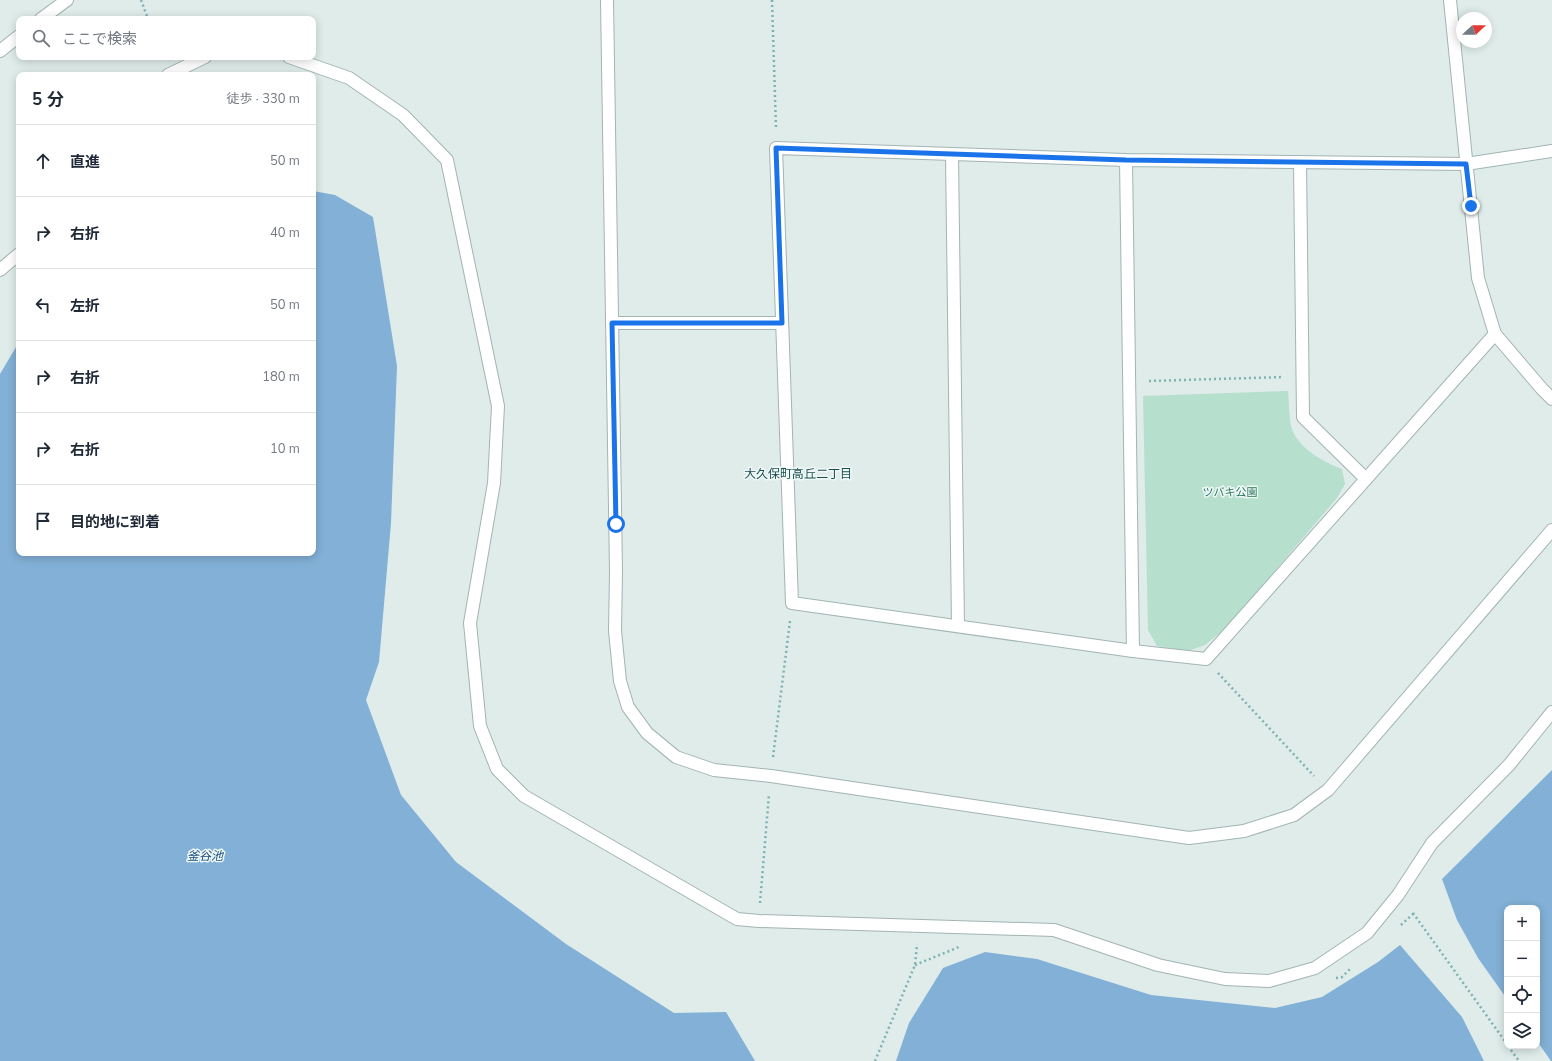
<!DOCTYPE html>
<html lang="ja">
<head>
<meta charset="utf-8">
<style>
  :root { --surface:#fff; --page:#f2f2f3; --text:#1f2937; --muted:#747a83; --line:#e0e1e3 }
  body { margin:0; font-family:"Nunito Sans","Noto Sans JP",sans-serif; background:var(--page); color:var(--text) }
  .controls { position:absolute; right:12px; bottom:12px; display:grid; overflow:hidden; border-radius:8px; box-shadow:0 2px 10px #0003 }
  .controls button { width:36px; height:36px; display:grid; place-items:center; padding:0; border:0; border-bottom:1px solid var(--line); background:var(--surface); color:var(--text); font:20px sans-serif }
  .compass { position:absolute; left:1456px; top:12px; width:36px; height:36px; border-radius:50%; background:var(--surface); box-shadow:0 2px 10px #0003; rotate:68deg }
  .stop { position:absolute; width:12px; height:12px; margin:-9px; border:3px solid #1a73e8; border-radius:50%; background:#fff }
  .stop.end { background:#1a73e8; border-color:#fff; box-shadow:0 1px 4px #0008 }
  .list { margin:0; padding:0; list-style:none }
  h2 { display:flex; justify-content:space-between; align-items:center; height:52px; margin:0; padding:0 16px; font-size:17px }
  h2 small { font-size:13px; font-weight:400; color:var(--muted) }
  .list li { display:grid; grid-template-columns:26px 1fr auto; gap:12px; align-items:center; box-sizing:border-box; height:72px; padding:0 16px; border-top:1px solid var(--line) }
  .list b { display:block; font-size:15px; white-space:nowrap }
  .list em { font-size:13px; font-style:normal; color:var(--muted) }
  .icon { flex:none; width:22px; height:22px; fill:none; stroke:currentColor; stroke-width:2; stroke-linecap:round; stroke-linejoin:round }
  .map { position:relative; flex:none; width:1552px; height:1061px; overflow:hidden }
  .search { position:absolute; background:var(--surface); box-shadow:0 2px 10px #0003; left:16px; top:16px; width:300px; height:44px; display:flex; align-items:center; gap:10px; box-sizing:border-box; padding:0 14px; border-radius:8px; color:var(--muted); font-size:15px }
  .panel { position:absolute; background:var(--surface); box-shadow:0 2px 10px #0003; left:16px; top:72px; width:300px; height:484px; border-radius:8px }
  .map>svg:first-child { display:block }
  .green { fill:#b6dfcd }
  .water { fill:#82b0d6 }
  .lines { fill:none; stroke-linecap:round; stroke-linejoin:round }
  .minor-casing { stroke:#a2b4b3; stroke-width:14 }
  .path { stroke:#7db2b1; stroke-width:2.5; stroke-dasharray:2 3; stroke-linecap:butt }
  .minor { stroke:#fff; stroke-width:12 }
  .route { stroke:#1a73e8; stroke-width:5 }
  .labels { text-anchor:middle; stroke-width:3; stroke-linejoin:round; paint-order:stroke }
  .park-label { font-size:11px; fill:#26775d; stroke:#f0f8f6 }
  .neighbourhood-label { font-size:12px; fill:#194e50; stroke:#f0f8f6 }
  .water-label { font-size:12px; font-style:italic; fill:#154d7d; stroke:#f0f8f6 }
</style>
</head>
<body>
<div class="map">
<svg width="1552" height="1061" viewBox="0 0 1552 1061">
  <rect width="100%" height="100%" fill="#dfecea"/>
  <path class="green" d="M1288 391C1289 402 1289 415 1291 426 1296 447 1323 462 1342 469L1345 484 1337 498 1227 627 1205 645 1188 651 1157 646 1148 630 1143 396Z"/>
  <g class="water">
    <path d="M313 191 335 195 373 217 397 366 391 523 379 662 366 700 401 795 456 862 566 944 674 1013 726 1012 755 1061H0V374L19 342V553H313Z"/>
    <path d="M1552 770V1061H1551L1537 1041V908H1507V999L1478 958 1457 920 1442 879Z"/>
    <path d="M1400 945 1462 1017 1484 1061H896L909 1023 943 968 985 952 1037 959 1151 995 1275 1008 1322 997 1378 962Z"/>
  </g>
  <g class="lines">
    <g class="minor-casing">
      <g id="minor">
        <path d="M607 0 616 571 615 631 620 681 628 707 647 733 676 757 714 770 771 776 1189 838 1244 831 1294 815 1328 790 1552 530"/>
        <path d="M1450 0 1478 278 1495 334 1542 389 1552 399"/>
        <path d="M41 19 67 0"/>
        <path d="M0 51 19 36"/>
        <path d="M289 57 349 78 403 115 447 160 498 406 494 483 470 623 480 726 497 769 524 796 737 919 759 921 1054 930 1158 965 1225 979 1269 981 1315 968 1367 933 1398 895 1432 843 1509 765 1552 712"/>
        <path d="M168 75 205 57"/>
        <path d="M952 154 958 626"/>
        <path d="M1126 160 1133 651 792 603 776 148 1126 160 1466 164 1552 151"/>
        <path d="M1300 162 1303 417 1366 479"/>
        <path d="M0 270 19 254"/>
        <path d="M612 323H782"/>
        <path d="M1133 651 1206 659 1495 334"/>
      </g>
    </g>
    <g class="path">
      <path d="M141 0 148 19"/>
      <path d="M772 0 776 129"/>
      <path d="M1149 381 1284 377"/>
      <path d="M1218 673 1314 776"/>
      <path d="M773 757 790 621"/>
      <path d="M760 903 769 794"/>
      <path d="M1413 913 1507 1044"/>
      <path d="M1401 925 1414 913"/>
      <path d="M915 965 959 947"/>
      <path d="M1336 978 1342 977 1350 969"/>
      <path d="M1508 1046 1519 1061"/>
      <path d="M875 1061 915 965 917 944"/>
    </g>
    <use href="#minor" class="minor"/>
  </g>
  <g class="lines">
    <path class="route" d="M616 524 612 323H782L776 148 1126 160 1466 164 1471 206"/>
  </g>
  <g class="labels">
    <g class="park-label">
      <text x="1230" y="496">ツバキ公園</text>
    </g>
    <g class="neighbourhood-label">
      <text x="798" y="478">大久保町高丘二丁目</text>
    </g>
    <g class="water-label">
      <text x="205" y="860">釜谷池</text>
    </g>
  </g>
</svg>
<div class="controls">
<button>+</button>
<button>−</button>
<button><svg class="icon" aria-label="locate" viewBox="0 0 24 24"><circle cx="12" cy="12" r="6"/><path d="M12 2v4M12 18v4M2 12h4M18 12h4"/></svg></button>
<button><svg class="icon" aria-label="layers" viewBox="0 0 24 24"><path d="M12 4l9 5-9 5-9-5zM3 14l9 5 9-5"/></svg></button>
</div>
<svg class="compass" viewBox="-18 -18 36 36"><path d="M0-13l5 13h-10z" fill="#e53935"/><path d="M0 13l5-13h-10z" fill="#747a83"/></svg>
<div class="stop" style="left:616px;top:524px"></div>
<div class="stop end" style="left:1471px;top:206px"></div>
<div class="search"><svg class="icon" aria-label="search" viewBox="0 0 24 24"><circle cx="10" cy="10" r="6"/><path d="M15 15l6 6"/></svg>ここで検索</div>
<section class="panel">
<h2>5 分<small>徒歩 · 330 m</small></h2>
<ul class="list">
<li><svg class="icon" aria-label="ahead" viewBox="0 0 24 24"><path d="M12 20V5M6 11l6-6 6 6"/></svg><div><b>直進</b></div><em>50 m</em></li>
<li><svg class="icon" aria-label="right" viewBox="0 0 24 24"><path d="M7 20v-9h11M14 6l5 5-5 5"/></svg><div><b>右折</b></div><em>40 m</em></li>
<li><svg class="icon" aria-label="left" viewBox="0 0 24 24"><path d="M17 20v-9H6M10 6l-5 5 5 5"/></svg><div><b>左折</b></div><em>50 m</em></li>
<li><svg class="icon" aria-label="right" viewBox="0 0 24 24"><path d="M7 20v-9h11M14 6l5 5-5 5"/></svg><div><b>右折</b></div><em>180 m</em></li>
<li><svg class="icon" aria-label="right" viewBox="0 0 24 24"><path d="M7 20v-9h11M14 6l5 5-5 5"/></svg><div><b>右折</b></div><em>10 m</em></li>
<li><svg class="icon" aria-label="arrive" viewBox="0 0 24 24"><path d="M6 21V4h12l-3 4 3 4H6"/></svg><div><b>目的地に到着</b></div></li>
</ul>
</section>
</div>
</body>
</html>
